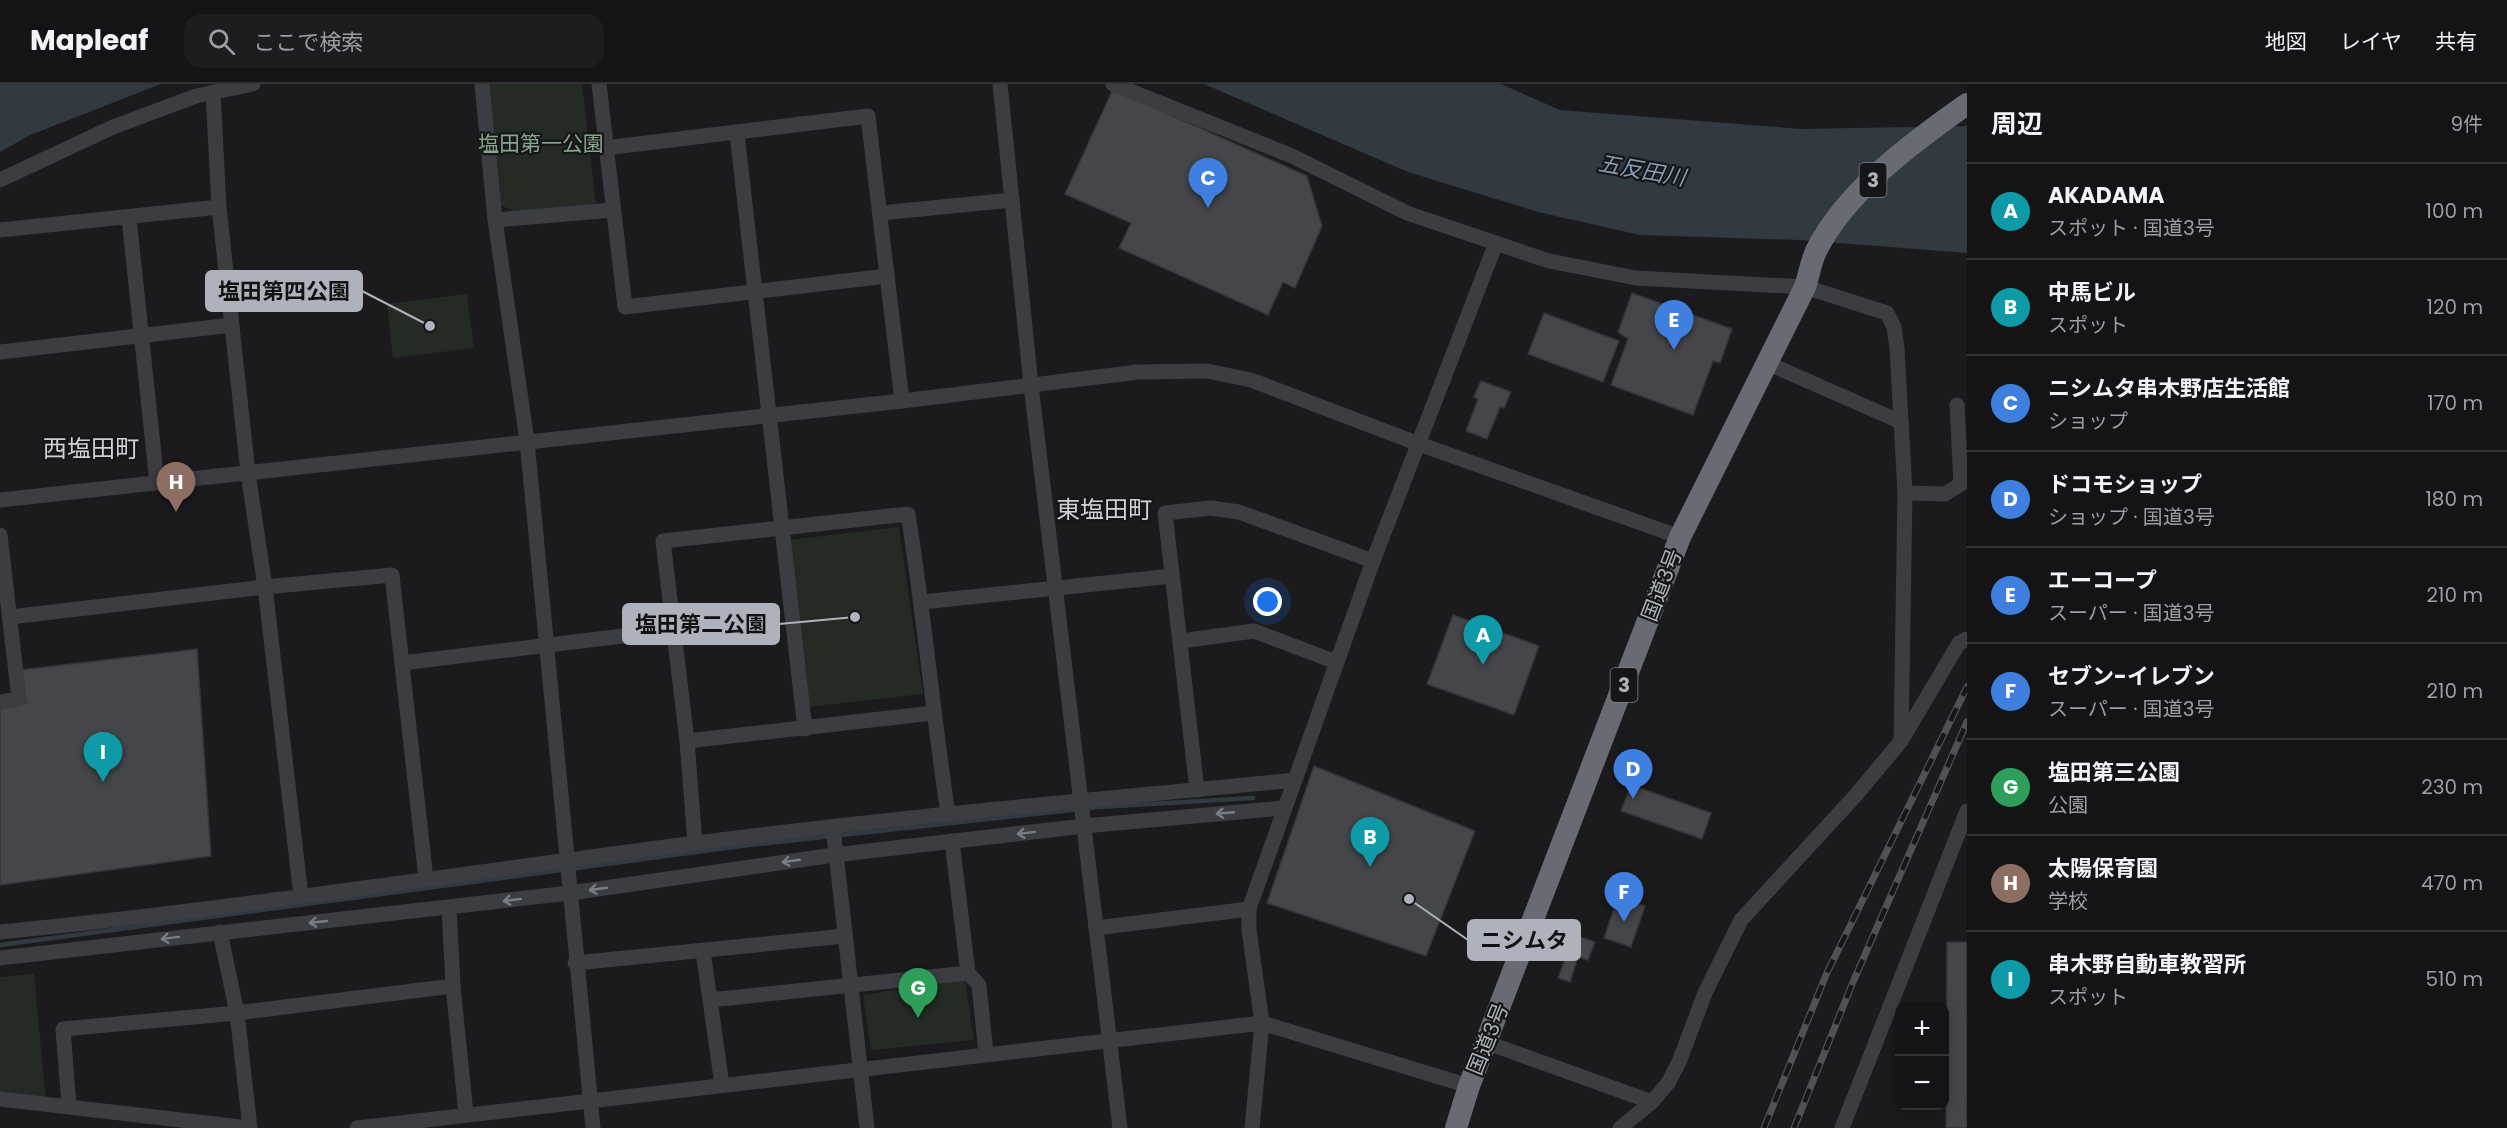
<!DOCTYPE html>
<html lang="ja">
<head>
<meta charset="utf-8">
<style>
  :root { --surface:#141416; --page:#1d1d1f; --text:#f1f3f6; --muted:#9d9ea1; --line:#333335; --accent:#eaba46 }
  body { margin:0; font-family:Poppins,"Noto Sans JP",sans-serif; background:var(--page); color:var(--text) }
  .controls { position:absolute; right:18px; bottom:18px; display:grid; overflow:hidden; border-radius:12px; box-shadow:0 3px 15px #0003 }
  .controls button { width:54px; height:54px; display:grid; place-items:center; padding:0; border:0; border-bottom:2px solid var(--line); background:var(--surface); color:var(--text); font:30px sans-serif }
  .you { position:absolute; left:1268px; top:518px; width:21px; height:21px; margin:-15px; border:4px solid #fff; border-radius:50%; background:#1a73e8; box-shadow:0 0 0 9px #1a73e833 }
  .badge { display:grid; place-items:center; width:39px; height:39px; border-radius:50%; background:var(--accent); color:#fff; font-size:20px; font-weight:700 }
  .pin { position:absolute; translate:-50% -50px; filter:drop-shadow(0 2px 3px #0008) }
  .pin::after { content:''; position:absolute; top:32px; width:21px; height:18px; background:inherit; clip-path:polygon(0 0,100% 0,50% 100%) }
  .list { margin:0; padding:0; list-style:none }
  h2 { display:flex; justify-content:space-between; align-items:center; height:78px; margin:0; padding:0 24px; font-size:26px }
  h2 small { font-size:20px; font-weight:400; color:var(--muted) }
  .list li { display:grid; grid-template-columns:39px 1fr auto; gap:18px; align-items:center; box-sizing:border-box; height:96px; padding:0 24px; border-top:2px solid var(--line) }
  .list b { display:block; font-size:22px; white-space:nowrap }
  .list p { margin:0; font-size:20px; white-space:nowrap; color:var(--muted) }
  .list em { font-size:20px; font-style:normal; color:var(--muted) }
  .icon { flex:none; width:33px; height:33px; fill:none; stroke:currentColor; stroke-width:2; stroke-linecap:round; stroke-linejoin:round }
  .map { position:relative; flex:none; width:1967px; height:1044px; overflow:hidden }
  header { display:flex; align-items:center; gap:36px; box-sizing:border-box; height:84px; padding:0 30px; background:var(--surface); border-bottom:2px solid var(--line) }
  header strong { font-size:28px }
  nav { display:flex; gap:33px; margin-inline-start:auto; font-size:21px }
  .search { width:420px; height:54px; background:var(--page); display:flex; align-items:center; gap:15px; box-sizing:border-box; padding:0 21px; border-radius:18px; color:var(--muted); font-size:22px }
  main { display:flex }
  aside { flex:1; background:var(--surface) }
  .map>svg:first-child { display:block }
  .green { fill:#232b24 }
  .water { fill:#313941 }
  .lines { fill:none; stroke-linecap:round; stroke-linejoin:round }
  .stream { stroke:#313941; stroke-width:4.5 }
  .building { fill:#45464a; stroke:#353539; stroke-width:1.5 }
  .minor { stroke:#3c3d42; stroke-width:15 }
  .highway { stroke:#686b73; stroke-width:22 }
  .rail-casing { stroke:#4f5157; stroke-width:7 }
  .rail { stroke:#161618; stroke-width:4.5; stroke-dasharray:14; stroke-linecap:butt }
  .oneway { stroke:#7b7d85 }
  .labels { text-anchor:middle; stroke-width:4.5; stroke-linejoin:round; paint-order:stroke }
  .shield { fill:#161618; stroke:#80838b; stroke-width:1.5 }
  .shield-label { font-size:20px; font-weight:bold; fill:#aeb2bc }
  .park-label { font-size:21px; fill:#86a68a; stroke:#161618 }
  .street-label { font-size:21px; fill:#aeb2bc; stroke:#161618 }
  .water-label { font-size:22px; font-style:italic; fill:#879db4; stroke:#161618 }
  .quarter-label { font-size:24px; fill:#cfd1d8; stroke:#161618 }
  .leader { fill:none; stroke:#aeb2bc; stroke-width:2 }
  .callout-dot { fill:#aeb2bc; stroke:#161618; stroke-width:2 }
  .callout { fill:#aeb2bc; stroke:#aeb2bc; stroke-width:2 }
  .callout-label { font-size:22px; text-anchor:middle; font-weight:bold; fill:#111 }
</style>
</head>
<body>
<header>
<strong>Mapleaf</strong>
<div class="search"><svg class="icon" aria-label="search" viewBox="0 0 24 24"><circle cx="10" cy="10" r="6"/><path d="M15 15l6 6"/></svg>ここで検索</div>
<nav><a>地図</a><a>レイヤ</a><a>共有</a></nav>
</header>
<main>
<div class="map">
<svg width="1967" height="1044" viewBox="0 0 1967 1044">
  <rect width="100%" height="100%" fill="#1b1b1d"/>
  <g class="green">
    <path d="M487 0H582L596 120 514 127 498 120Z"/>
    <path d="M467 210 474 264 393 274 387 220Z"/>
    <path d="M899 443 923 610 808 623 788 456Z"/>
    <path d="M34 890 46 1019 0 1015V893Z"/>
    <path d="M965 895 974 956 871 966 863 911Z"/>
  </g>
  <g class="water">
    <path d="M0 0H161L30 51 0 68Z"/>
    <path d="M1204 0H1501L1560 26 1801 45 1967 42V169L1800 156 1640 151 1538 128 1408 88Z"/>
  </g>
  <g class="lines">
    <path class="stream" d="M0 861 741 762 1099 723 1253 714"/>
  </g>
  <g class="building">
    <path d="M1113 5 1307 92 1322 142 1295 204 1283 198 1268 231 1119 164 1131 139 1065 110Z"/>
    <path d="M1632 209 1732 245 1720 279 1713 277 1693 331 1611 301 1628 255 1618 248Z"/>
    <path d="M1544 229 1619 257 1603 298 1528 270Z"/>
    <path d="M1481 297 1511 308 1504 324 1500 323 1487 355 1466 347 1478 315 1474 313Z"/>
    <path d="M1453 531 1539 562 1514 631 1427 600Z"/>
    <path d="M197 565 211 772 0 801V623L26 619 21 586Z"/>
    <path d="M1314 682 1475 747 1426 872 1267 819Z"/>
    <path d="M1631 701 1711 729 1702 755 1621 727Z"/>
    <path d="M1618 813 1645 822 1631 863 1604 854Z"/>
    <path d="M1574 851 1595 858 1588 876 1578 873 1570 898 1558 894Z"/>
    <path d="M1947 858H1967V1044H1946Z"/>
  </g>
  <g class="lines">
    <g class="minor">
      <path d="M482 0 495 136 527 357 593 1044"/>
      <path d="M599 0 625 223 887 192"/>
      <path d="M1000 0 1031 301 1120 1044"/>
      <path d="M1113 0 1292 72 1407 129 1549 177 1636 194 1805 203 1887 229 1894 243 1897 264 1905 409 1901 657"/>
      <path d="M213 9 219 123 248 389 265 503 301 812"/>
      <path d="M737 50 805 645"/>
      <path d="M605 64 868 32 902 317"/>
      <path d="M0 96 113 43 196 12 253 0"/>
      <path d="M881 129 1012 116"/>
      <path d="M129 134 157 399"/>
      <path d="M495 136 613 126"/>
      <path d="M0 146 219 123"/>
      <path d="M0 268 232 241"/>
      <path d="M1767 279 1901 338"/>
      <path d="M1957 321 1961 400"/>
      <path d="M1905 409 1945 410 1967 396"/>
      <path d="M0 416 902 317 1138 288 1207 287 1251 296 1419 360 1680 453"/>
      <path d="M0 451 19 615 0 618"/>
      <path d="M922 518 1172 492"/>
      <path d="M10 533 265 503 392 491 426 795"/>
      <path d="M1181 557 1254 547 1336 578"/>
      <path d="M402 579 672 546"/>
      <path d="M687 657 933 629"/>
      <path d="M1197 706 1165 429 1211 424 1239 428 1373 477"/>
      <path d="M833 743 867 1044"/>
      <path d="M952 757 968 889 979 901 986 970"/>
      <path d="M695 759 687 657 663 457 908 430C924 530 933 630 948 730"/>
      <path d="M449 823 453 902 466 1030"/>
      <path d="M1096 844 1249 825"/>
      <path d="M0 848C233 825 464 789 696 759 895 733 1095 716 1295 696"/>
      <path d="M220 848 237 929 250 1044"/>
      <path d="M703 867 722 1001"/>
      <path d="M0 874 570 809 834 771 1084 742 1284 724"/>
      <path d="M575 879 845 852"/>
      <path d="M710 916 968 889"/>
      <path d="M1488 959 1652 1018"/>
      <path d="M0 1015 249 1044"/>
      <path d="M69 1022 63 945 237 929 453 902"/>
      <path d="M357 1044 1262 939 1469 1002"/>
      <path d="M1252 1044 1262 939 1249 846V825L1373 477 1496 159"/>
      <path d="M1620 1044 1652 1018 1668 999 1679 978 1705 909 1741 836 1856 711 1901 657 1959 559 1967 555"/>
      <path d="M1842 1044 1967 727"/>
    </g>
    <path class="highway" d="M1456 1044 1469 1002 1680 453 1805 203C1809 191 1811 178 1816 167 1846 107 1913 58 1967 20"/>
    <g class="rail-casing">
      <g id="rail">
        <path d="M1764 1044 1826 891 1967 603"/>
        <path d="M1794 1044 1853 898 1967 638"/>
      </g>
    </g>
    <use href="#rail" class="rail"/>
  </g>
  <defs><path id="oneway-shaft" d="M-6 0H5M1.5-3L5.5 0L1.5 3" fill="none" stroke-width="1.6" stroke-linecap="round" stroke-linejoin="round" transform="scale(1.5)"/></defs>
  <g class="oneway">
    <use href="#oneway-shaft" transform="translate(1225 729) rotate(175)"/>
    <use href="#oneway-shaft" transform="translate(1026 749) rotate(173)"/>
    <use href="#oneway-shaft" transform="translate(791 777) rotate(172)"/>
    <use href="#oneway-shaft" transform="translate(598 805) rotate(172)"/>
    <use href="#oneway-shaft" transform="translate(512 816) rotate(173)"/>
    <use href="#oneway-shaft" transform="translate(318 838) rotate(174)"/>
    <use href="#oneway-shaft" transform="translate(170 854) rotate(173)"/>
  </g>
  <g class="labels">
    <g class="shield">
      <rect x="1859.5" y="79" width="27" height="34" rx="4.5"/>
      <rect x="1610.5" y="584" width="27" height="34" rx="4.5"/>
    </g>
    <g class="shield-label">
      <text x="1873" y="103">3</text>
      <text x="1624" y="608">3</text>
    </g>
    <g class="park-label">
      <text x="541" y="67">塩田第一公園</text>
    </g>
    <g class="street-label">
      <text transform="translate(1662 501) rotate(-69)" y="7">国道3号</text>
      <text transform="translate(1488 955) rotate(-68)" y="7">国道3号</text>
    </g>
    <g class="water-label">
      <text transform="translate(1642 86) rotate(10)" y="8">五反田川</text>
    </g>
    <g class="quarter-label">
      <text x="91" y="373">西塩田町</text>
      <text x="1104" y="434">東塩田町</text>
    </g>
  </g>
  <path class="leader" d="M430 242L362 207M855 533L779 540M1409 815L1468 856"/>
  <g class="callout-dot">
    <circle cx="430" cy="242" r="6"/>
    <circle cx="855" cy="533" r="6"/>
    <circle cx="1409" cy="815" r="6"/>
  </g>
  <g class="callout">
    <rect x="206" y="187" width="156" height="40" rx="6"/>
    <rect x="623" y="520" width="156" height="40" rx="6"/>
    <rect x="1468" y="836" width="112" height="40" rx="6"/>
  </g>
  <g class="callout-label">
    <text x="284" y="215">塩田第四公園</text>
    <text x="701" y="548">塩田第二公園</text>
    <text x="1524" y="864">ニシムタ</text>
  </g>
</svg>
<div class="controls">
<button>+</button>
<button>−</button>
</div>
<div class="you"></div>
<div class="pin badge" style="left:1483px;top:581px;background:#0f9aa8">A</div>
<div class="pin badge" style="left:1370px;top:783px;background:#0f9aa8">B</div>
<div class="pin badge" style="left:1208px;top:124px;background:#3f7fe0">C</div>
<div class="pin badge" style="left:1633px;top:715px;background:#3f7fe0">D</div>
<div class="pin badge" style="left:1674px;top:266px;background:#3f7fe0">E</div>
<div class="pin badge" style="left:1624px;top:838px;background:#3f7fe0">F</div>
<div class="pin badge" style="left:918px;top:934px;background:#2e9e5b">G</div>
<div class="pin badge" style="left:176px;top:428px;background:#8d6e63">H</div>
<div class="pin badge" style="left:103px;top:698px;background:#0f9aa8">I</div>
</div>
<aside>
<h2>周辺<small>9件</small></h2>
<ul class="list">
<li><span class="badge" style="background:#0f9aa8">A</span><div><b>AKADAMA</b><p>スポット · 国道3号</p></div><em>100 m</em></li>
<li><span class="badge" style="background:#0f9aa8">B</span><div><b>中馬ビル</b><p>スポット</p></div><em>120 m</em></li>
<li><span class="badge" style="background:#3f7fe0">C</span><div><b>ニシムタ串木野店生活館</b><p>ショップ</p></div><em>170 m</em></li>
<li><span class="badge" style="background:#3f7fe0">D</span><div><b>ドコモショップ</b><p>ショップ · 国道3号</p></div><em>180 m</em></li>
<li><span class="badge" style="background:#3f7fe0">E</span><div><b>エーコープ</b><p>スーパー · 国道3号</p></div><em>210 m</em></li>
<li><span class="badge" style="background:#3f7fe0">F</span><div><b>セブン-イレブン</b><p>スーパー · 国道3号</p></div><em>210 m</em></li>
<li><span class="badge" style="background:#2e9e5b">G</span><div><b>塩田第三公園</b><p>公園</p></div><em>230 m</em></li>
<li><span class="badge" style="background:#8d6e63">H</span><div><b>太陽保育園</b><p>学校</p></div><em>470 m</em></li>
<li><span class="badge" style="background:#0f9aa8">I</span><div><b>串木野自動車教習所</b><p>スポット</p></div><em>510 m</em></li>
</ul>
</aside>
</main>
</body>
</html>
